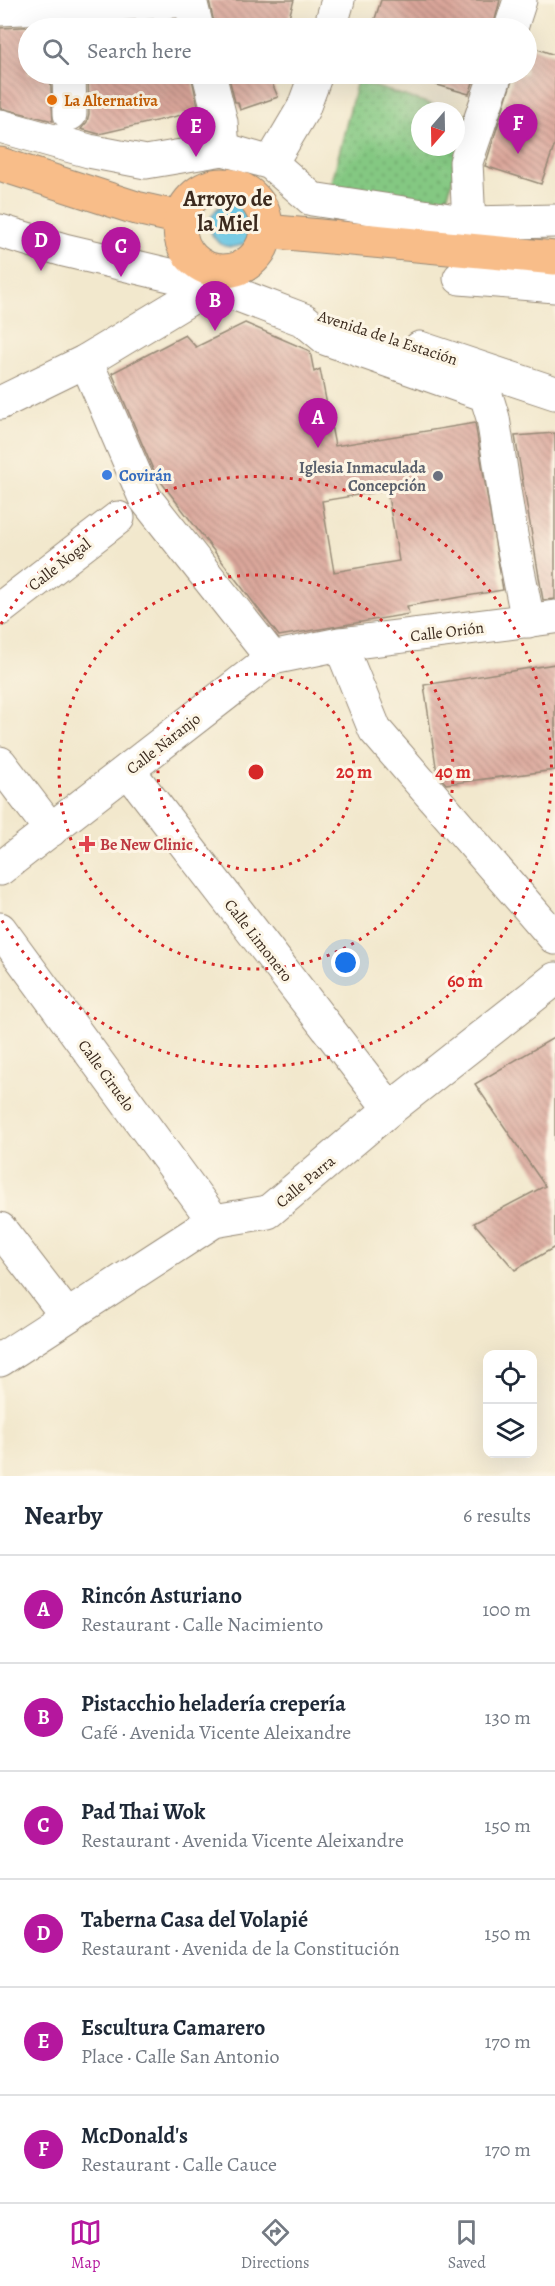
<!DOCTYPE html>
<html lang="en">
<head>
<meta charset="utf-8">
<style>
  :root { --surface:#fff; --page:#f6f6f7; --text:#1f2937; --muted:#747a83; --line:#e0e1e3; --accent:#b5179e }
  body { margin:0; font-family:Alegreya,serif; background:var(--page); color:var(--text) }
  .controls { position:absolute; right:18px; bottom:18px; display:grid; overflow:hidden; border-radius:12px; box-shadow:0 6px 24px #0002 }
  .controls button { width:54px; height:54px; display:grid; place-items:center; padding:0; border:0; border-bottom:2px solid var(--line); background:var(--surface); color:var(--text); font:30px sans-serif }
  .compass { position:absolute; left:411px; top:102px; width:54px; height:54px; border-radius:50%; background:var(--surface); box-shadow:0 6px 24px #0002; rotate:200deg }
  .you { position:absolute; left:346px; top:963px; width:21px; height:21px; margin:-15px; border:4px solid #fff; border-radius:50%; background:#1a73e8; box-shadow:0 0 0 9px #1a73e833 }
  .badge { display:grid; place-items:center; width:39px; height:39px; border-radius:50%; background:var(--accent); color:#fff; font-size:20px; font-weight:700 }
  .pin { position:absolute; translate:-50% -50px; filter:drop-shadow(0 2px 3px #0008) }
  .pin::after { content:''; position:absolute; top:32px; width:21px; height:18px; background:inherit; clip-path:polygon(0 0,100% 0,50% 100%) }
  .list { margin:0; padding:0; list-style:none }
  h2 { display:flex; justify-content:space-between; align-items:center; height:78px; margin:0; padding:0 24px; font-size:26px }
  h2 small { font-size:20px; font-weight:400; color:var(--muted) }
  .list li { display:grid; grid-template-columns:39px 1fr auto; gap:18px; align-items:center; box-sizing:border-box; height:108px; padding:0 24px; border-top:2px solid var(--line) }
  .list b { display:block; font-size:22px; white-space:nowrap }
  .list p { margin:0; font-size:20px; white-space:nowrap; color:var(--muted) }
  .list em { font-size:20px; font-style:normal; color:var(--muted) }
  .icon { flex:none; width:33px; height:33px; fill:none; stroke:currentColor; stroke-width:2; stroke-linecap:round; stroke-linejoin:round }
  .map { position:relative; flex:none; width:555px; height:1476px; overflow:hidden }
  .search { position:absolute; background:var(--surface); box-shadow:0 6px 24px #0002; left:18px; right:18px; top:18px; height:66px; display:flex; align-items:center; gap:15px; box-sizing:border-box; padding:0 21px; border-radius:33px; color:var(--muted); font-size:22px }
  .sheet { height:726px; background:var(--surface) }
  nav { display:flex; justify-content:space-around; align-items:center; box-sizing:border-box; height:84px; border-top:2px solid var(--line); background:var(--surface); font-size:16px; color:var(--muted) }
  nav a { display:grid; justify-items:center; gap:3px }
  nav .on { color:var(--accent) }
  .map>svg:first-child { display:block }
  .grass { fill:url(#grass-dots); stroke:#607950; stroke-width:1.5 }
  .water { fill:#65c4e3; stroke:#507780; stroke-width:1.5 }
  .building { fill:url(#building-back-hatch); fill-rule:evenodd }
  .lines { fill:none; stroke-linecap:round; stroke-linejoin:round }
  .minor-casing { stroke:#968976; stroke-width:35 }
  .major-casing { stroke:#968976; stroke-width:35 }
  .minor { stroke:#fff; stroke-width:33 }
  .major { stroke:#f8bd89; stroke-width:33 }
  .ring { fill:none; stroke:#d62828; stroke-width:3; stroke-dasharray:3 6 }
  .food-dot { fill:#e8710a; stroke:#fcf5e5; stroke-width:2 }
  .shop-dot { fill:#3f7fe0; stroke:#fcf5e5; stroke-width:2 }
  .worship-dot { fill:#6b7280; stroke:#fcf5e5; stroke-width:2 }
  .health-dot { fill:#e0444e; stroke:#fcf5e5; stroke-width:2 }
  .labels { text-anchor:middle; stroke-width:6; stroke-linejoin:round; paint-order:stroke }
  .food-label { font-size:16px; font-weight:bold; fill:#c56008; stroke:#fcf5e5; text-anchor:start }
  .street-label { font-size:16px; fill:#3b2a1e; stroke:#fcf5e5 }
  .worship-label { font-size:16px; font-weight:bold; fill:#5b616d; stroke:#fcf5e5; text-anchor:end }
  .shop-label { font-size:16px; font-weight:bold; fill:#366cbe; stroke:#fcf5e5; text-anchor:start }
  .health-label { font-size:16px; font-weight:bold; fill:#be3a42; stroke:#fcf5e5; text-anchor:start }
  .district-label { font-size:22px; font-weight:bold; fill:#3b2a1e; stroke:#fcf5e5 }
  .centre { fill:#d62828; stroke:#fcf5e5; stroke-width:3 }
  .ring-label { font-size:18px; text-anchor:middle; font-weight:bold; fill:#d62828; stroke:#fcf5e5; stroke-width:6; stroke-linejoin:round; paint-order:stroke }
</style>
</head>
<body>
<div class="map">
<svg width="555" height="1476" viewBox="0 0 555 1476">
  <defs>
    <pattern id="grass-dots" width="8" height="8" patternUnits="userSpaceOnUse" patternTransform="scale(1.5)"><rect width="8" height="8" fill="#84c882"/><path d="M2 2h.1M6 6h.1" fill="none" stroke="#6da36a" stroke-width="1.8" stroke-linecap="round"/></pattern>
    <pattern id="building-back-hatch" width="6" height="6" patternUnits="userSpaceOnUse" patternTransform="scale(1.5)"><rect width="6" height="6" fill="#dba79b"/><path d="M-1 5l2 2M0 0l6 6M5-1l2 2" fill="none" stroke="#b3887e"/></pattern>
  </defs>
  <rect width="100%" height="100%" fill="#fcf5e5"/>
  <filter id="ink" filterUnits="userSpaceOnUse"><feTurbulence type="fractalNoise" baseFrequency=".0167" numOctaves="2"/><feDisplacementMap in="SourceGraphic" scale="12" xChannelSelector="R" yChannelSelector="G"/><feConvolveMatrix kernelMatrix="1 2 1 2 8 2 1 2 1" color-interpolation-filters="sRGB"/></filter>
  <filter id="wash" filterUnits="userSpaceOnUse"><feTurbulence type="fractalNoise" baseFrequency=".008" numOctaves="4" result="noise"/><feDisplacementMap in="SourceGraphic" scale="24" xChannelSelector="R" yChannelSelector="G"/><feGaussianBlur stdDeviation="1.35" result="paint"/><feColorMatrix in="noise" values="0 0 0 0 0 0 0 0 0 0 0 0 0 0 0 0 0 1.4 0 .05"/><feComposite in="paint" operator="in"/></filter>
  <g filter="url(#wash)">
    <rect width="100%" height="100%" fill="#f2e8cd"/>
    <path class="grass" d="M357 81 453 111H420V147H456V112L473 117 441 216 331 186Z"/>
    <circle class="water" cx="232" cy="225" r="22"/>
    <g id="blocks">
      <g class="building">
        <path d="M209 0H294L286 28H215Z"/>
        <path d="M381 0H500L493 28H372Z"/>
        <path d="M176 20 178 28H28V74H50L53 121 0 108V28Z"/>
        <path d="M526 45 555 55V144L541 184 485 166 514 74H526Z"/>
        <path d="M88 74H191L199 111 99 134 81 129 87 122 89 114Z"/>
        <path d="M228 74H274L272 83 278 97 240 110 238 102H235Z"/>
        <path d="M399 74H476L469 94Z"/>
        <path d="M245 323 310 351 314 372 320 369 335 446 475 423 503 590 407 606 409 614 279 636 155 474 112 373 185 335 196 347ZM387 490 399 561 334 572 322 501Z"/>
        <path d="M555 433V599L543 600 515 436Z"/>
        <path d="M555 664V770L446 784 437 773 424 685Z"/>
        <path d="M555 1037V1247L515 1270 474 1223 545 1186 475 1084Z"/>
      </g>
    </g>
  </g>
  <g filter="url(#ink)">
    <use href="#blocks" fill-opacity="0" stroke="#968976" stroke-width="1.5"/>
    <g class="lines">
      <g class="minor-casing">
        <g id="minor">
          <path d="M190 0 197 28"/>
          <path d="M0 9 177 1"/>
          <path d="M330 28 338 0"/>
          <path d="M511 28 520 0"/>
          <path d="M69 74 70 114"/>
          <path d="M209 74 221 122 223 149"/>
          <path d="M0 126 89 151 146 162 223 149 271 163 312 199 469 223 555 221"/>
          <path d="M271 163 303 109 316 74"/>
          <path d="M469 223 466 162 496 74"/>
          <path d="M0 231 64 250 212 285 304 320 327 339 486 395 493 418 511 535 528 621"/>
          <path d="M460 278 555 286"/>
          <path d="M420 348 555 393"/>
          <path d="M86 361 145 498 272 658"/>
          <path d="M0 403 86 361 212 285 213 275"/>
          <path d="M0 609 118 518"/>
          <path d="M340 644 375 730 555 938"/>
          <path d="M0 763 51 830"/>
          <path d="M128 770 390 1109"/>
          <path d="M0 869 272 658 340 644 555 617"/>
          <path d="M0 929 214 1221"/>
          <path d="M0 1229 67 1316"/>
          <path d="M0 1360 214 1221 268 1212 390 1109 555 979"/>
        </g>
      </g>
      <g class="major-casing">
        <g id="major">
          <path d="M0 164 136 208 181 218"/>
          <circle cx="223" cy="228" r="43"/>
          <path d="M266 231 555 258"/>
        </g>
      </g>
      <use href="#minor" class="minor"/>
      <use href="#major" class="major"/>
    </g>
  </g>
  <g class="ring">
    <circle cx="256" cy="772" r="98"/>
    <circle cx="256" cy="772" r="197"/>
    <path d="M1 624A295 295 0 1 1 1 919"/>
  </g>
  <circle class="food-dot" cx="52" cy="100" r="6"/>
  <circle class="shop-dot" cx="107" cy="475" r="6"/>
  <circle class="worship-dot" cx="438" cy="476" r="6"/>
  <path class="health-dot" d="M84 835h6v6h6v6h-6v6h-6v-6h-6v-6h6z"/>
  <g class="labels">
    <g class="food-label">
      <text x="64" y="106">La Alternativa</text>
    </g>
    <g class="street-label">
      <text transform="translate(388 337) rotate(18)" y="6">Avenida de la Estación</text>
      <text transform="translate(59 564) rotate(-38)" y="6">Calle Nogal</text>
      <text transform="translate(447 631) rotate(-7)" y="6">Calle Orión</text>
      <text transform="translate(163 743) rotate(-38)" y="6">Calle Naranjo</text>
      <text transform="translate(259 940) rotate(52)" y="6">Calle Limonero</text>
      <text transform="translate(107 1075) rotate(54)" y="6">Calle Ciruelo</text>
      <text transform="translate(305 1181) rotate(-40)" y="6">Calle Parra</text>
    </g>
    <g class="worship-label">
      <text x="426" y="473">Iglesia Inmaculada<tspan x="426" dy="18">Concepción</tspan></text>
    </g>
    <g class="shop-label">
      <text x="119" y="481">Covirán</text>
    </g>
    <g class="health-label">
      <text x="100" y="850">Be New Clinic</text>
    </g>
    <g class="district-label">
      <text x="228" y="206">Arroyo de<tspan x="228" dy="25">la Miel</tspan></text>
    </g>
  </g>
  <circle cx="256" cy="772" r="9" class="centre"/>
  <g class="ring-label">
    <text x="354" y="778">20 m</text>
    <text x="453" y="778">40 m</text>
    <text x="465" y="987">60 m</text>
  </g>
</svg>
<div class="controls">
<button><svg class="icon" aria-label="locate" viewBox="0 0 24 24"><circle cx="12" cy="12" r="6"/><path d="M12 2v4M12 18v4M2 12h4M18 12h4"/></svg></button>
<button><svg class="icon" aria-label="layers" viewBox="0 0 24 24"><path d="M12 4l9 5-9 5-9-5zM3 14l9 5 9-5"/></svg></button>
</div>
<svg class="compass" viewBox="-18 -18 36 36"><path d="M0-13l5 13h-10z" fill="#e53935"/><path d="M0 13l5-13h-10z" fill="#747a83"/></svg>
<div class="you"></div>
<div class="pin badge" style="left:318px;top:448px">A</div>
<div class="pin badge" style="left:215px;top:331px">B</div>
<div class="pin badge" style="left:121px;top:277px">C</div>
<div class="pin badge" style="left:41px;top:271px">D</div>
<div class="pin badge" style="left:196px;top:157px">E</div>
<div class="pin badge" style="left:518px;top:154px">F</div>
<div class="search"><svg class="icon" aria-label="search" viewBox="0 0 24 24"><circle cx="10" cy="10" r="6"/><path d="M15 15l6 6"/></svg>Search here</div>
</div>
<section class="sheet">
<h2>Nearby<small>6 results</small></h2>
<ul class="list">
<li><span class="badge">A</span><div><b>Rincón Asturiano</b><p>Restaurant · Calle Nacimiento</p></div><em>100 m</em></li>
<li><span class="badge">B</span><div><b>Pistacchio heladería crepería</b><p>Café · Avenida Vicente Aleixandre</p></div><em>130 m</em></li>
<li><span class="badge">C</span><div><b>Pad Thai Wok</b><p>Restaurant · Avenida Vicente Aleixandre</p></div><em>150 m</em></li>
<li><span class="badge">D</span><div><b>Taberna Casa del Volapié</b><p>Restaurant · Avenida de la Constitución</p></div><em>150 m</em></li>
<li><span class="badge">E</span><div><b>Escultura Camarero</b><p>Place · Calle San Antonio</p></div><em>170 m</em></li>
<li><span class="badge">F</span><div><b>McDonald's</b><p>Restaurant · Calle Cauce</p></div><em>170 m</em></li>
</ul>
</section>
<nav>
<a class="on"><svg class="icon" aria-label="map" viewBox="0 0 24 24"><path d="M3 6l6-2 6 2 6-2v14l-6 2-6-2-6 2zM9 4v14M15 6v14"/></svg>Map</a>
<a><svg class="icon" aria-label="directions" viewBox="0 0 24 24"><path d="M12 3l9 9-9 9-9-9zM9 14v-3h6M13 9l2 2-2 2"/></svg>Directions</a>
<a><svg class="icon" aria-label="saved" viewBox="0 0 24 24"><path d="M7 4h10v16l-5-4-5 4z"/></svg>Saved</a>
</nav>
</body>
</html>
